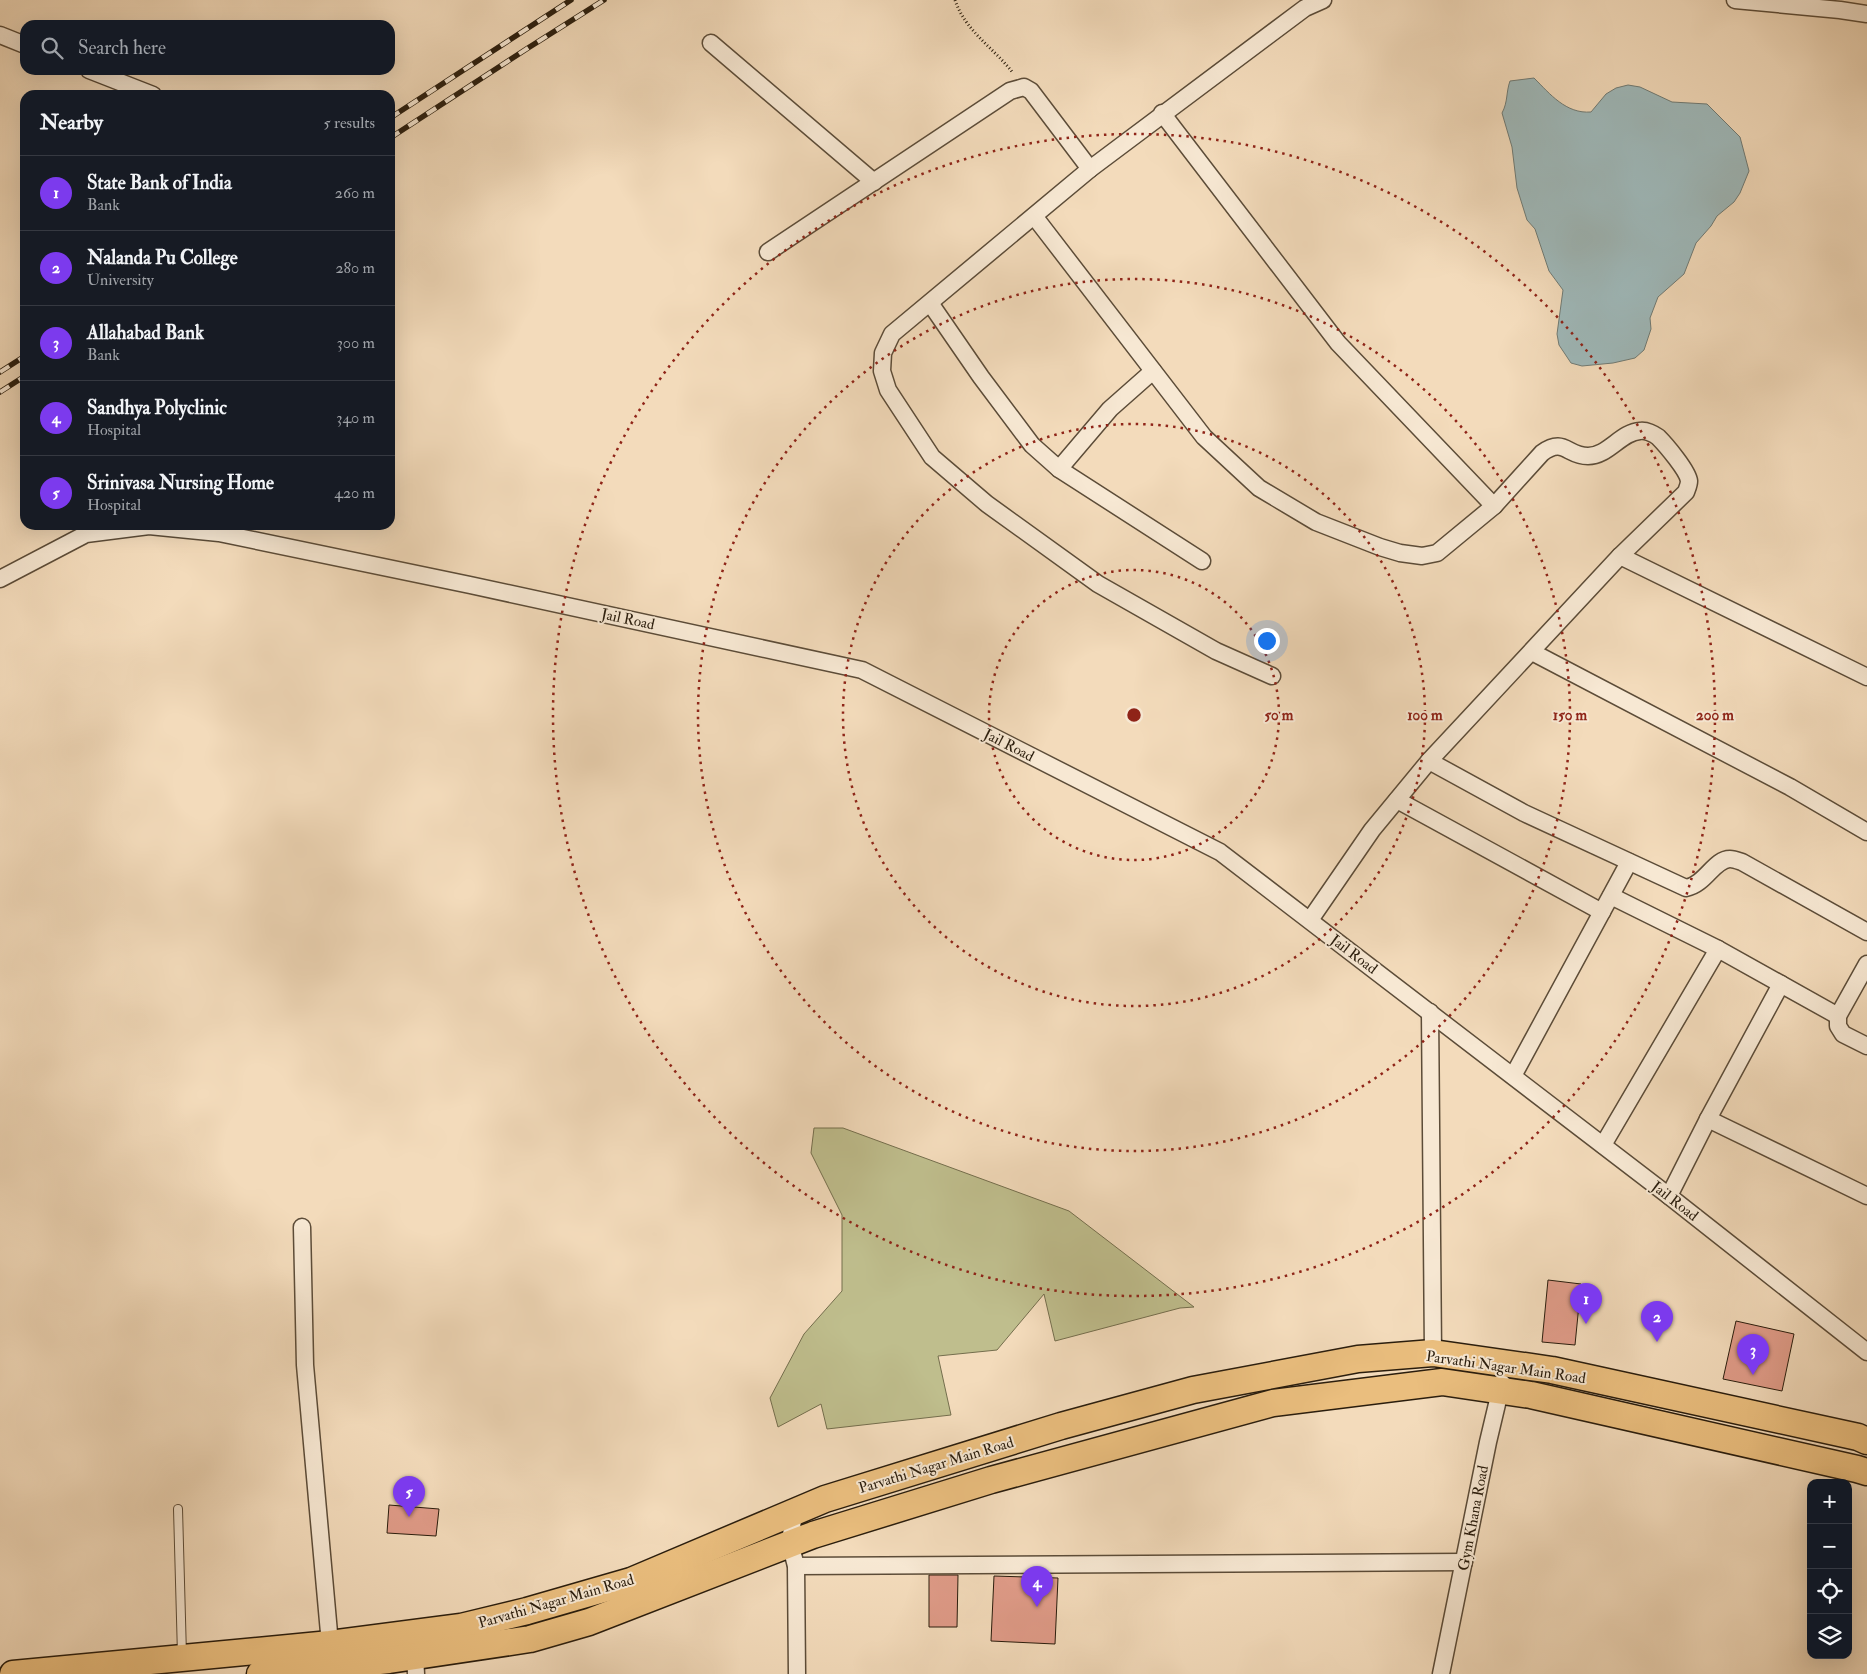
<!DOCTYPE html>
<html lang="en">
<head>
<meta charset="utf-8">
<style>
  :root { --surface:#171b24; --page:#242831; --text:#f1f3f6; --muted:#9ea1a6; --line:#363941; --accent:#7c3aed }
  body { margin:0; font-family:"IM FELL Double Pica",serif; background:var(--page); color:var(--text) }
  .controls { position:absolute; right:15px; bottom:15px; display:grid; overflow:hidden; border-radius:10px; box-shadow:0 5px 20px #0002 }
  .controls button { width:45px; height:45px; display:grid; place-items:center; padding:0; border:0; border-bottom:1px solid var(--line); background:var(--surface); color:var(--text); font:25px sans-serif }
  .you { position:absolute; left:1266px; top:640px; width:18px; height:18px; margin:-12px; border:4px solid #fff; border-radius:50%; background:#1a73e8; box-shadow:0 0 0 8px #1a73e833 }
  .badge { display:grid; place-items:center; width:32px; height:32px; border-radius:50%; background:var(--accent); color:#fff; font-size:16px; font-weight:700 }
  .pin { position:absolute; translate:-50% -41px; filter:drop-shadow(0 1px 2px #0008) }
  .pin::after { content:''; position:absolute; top:26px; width:18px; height:15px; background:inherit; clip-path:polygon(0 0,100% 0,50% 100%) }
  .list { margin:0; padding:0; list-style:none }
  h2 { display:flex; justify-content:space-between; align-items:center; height:65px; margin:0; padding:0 20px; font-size:21px }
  h2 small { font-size:16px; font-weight:400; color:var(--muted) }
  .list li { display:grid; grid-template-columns:32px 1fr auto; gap:15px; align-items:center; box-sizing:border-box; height:75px; padding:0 20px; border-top:1px solid var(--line) }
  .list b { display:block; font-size:19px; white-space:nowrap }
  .list p { margin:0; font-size:16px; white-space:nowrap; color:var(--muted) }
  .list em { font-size:16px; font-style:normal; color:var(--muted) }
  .icon { flex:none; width:28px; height:28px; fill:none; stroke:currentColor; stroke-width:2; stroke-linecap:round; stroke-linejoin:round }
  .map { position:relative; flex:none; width:1867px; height:1674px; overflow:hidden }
  .search { position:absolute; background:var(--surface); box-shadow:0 5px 20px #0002; left:20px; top:20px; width:375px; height:55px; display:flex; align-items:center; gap:12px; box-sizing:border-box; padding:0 18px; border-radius:15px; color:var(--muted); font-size:19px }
  .panel { position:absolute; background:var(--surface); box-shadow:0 5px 20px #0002; left:20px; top:90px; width:375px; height:440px; border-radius:15px }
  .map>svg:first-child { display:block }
  .green { fill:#bfbe8d; stroke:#746e4d }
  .water { fill:#9fb9ba; stroke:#707b75 }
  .building { fill:#e09c89; stroke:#2a1d0d }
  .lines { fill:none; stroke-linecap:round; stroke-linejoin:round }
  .lane-casing { stroke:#5c4c38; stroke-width:10 }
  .street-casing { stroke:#5c4c38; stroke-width:19 }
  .primary-casing { stroke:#2a1d0d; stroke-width:29 }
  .path { stroke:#2a1d0d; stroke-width:3; stroke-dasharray:1 2.5; stroke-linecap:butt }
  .lane { stroke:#f7e8d3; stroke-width:8 }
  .street { stroke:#f7e8d3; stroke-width:16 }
  .primary { stroke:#eabe7e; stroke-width:26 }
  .rail-casing { stroke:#2a1d0d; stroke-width:5.5 }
  .rail { stroke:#f7e8d3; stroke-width:4; stroke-dasharray:11; stroke-linecap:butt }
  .ring { fill:none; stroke:#8f2418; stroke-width:2.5; stroke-dasharray:2.5 5 }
  .labels { text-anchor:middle; stroke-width:4; stroke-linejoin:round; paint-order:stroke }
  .street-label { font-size:15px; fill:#2a1d0d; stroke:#f7e8d3 }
  .centre { fill:#8f2418; stroke:#f7e8d3; stroke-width:2.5 }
  .ring-label { font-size:15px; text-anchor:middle; font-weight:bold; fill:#8f2418; stroke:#f7e8d3; stroke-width:4; stroke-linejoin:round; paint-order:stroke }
</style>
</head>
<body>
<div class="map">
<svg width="1867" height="1674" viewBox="0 0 1867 1674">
  <rect width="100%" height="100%" fill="#f3dbbb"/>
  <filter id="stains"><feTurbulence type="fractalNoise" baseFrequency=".004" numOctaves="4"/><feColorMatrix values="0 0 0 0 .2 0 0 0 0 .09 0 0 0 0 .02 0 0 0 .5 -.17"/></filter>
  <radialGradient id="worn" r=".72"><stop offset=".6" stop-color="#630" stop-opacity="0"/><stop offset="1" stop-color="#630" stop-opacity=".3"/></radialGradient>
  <path class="green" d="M814 1128H843L1069 1211 1194 1307 1180 1308 1055 1341 1044 1294 997 1350 938 1356 951 1415 827 1429 821 1404 778 1427 770 1398 804 1334 842 1291V1215L811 1153Z"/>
  <path class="water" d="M1534 78C1550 94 1566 114 1591 112L1606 94 1616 88 1628 85 1640 87 1672 102 1707 104 1740 137 1749 171 1740 193 1734 202 1717 216 1711 226 1696 243 1684 274 1658 297 1650 318 1651 329 1644 350 1635 358 1613 363 1582 366 1571 363 1559 345 1557 334 1563 290 1549 271 1535 229 1527 220 1517 188 1512 147 1502 113C1508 102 1506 92 1510 81Z"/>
  <g class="building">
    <path d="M1548 1280 1581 1284 1575 1345 1542 1342Z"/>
    <path d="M1736 1321 1794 1334 1782 1391 1723 1379Z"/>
    <path d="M389 1505 439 1509 436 1536 387 1533Z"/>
    <path d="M929 1575H958L957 1627H929Z"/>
    <path d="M994 1576 1058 1578 1055 1644 991 1641Z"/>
  </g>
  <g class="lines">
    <g class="lane-casing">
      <path id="lane" d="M178 1509 182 1655"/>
    </g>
    <g class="street-casing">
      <g id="street">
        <path d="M1735 0 1840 10 1867 14"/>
        <path d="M0 35 25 45"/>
        <path d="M711 43 874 182"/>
        <path d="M89 70 153 95"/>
        <path d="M1162 113 1338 343 1494 506"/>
        <path d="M1034 216 1204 437 1259 488 1316 522 1380 547 1400 553 1422 556 1437 553 1494 506 1542 453C1564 437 1567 456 1588 456 1608 456 1621 432 1640 431 1646 430 1654 434 1658 437 1666 445 1688 471 1689 481 1689 485 1687 489 1686 492L1620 556 1429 761"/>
        <path d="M768 252 1010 91 1024 87 1031 91 1090 169"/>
        <path d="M930 303 981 377 1032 445 1059 469 1202 561"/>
        <path d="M1059 469 1110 409 1153 371"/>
        <path d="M1620 556 1867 677"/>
        <path d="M0 579 86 534 149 526 219 533 470 585 862 670 1220 852 1669 1196 1867 1352"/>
        <path d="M1532 652 1790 787 1867 832"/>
        <path d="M1272 676 1216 651 1098 584 987 504 932 457 888 390 882 371 883 353 892 334 1090 169 1305 8 1323 0"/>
        <path d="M1397 800 1602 912"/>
        <path d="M1310 920 1372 830 1429 761 1524 813 1686 888C1706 884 1714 859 1730 859 1734 859 1739 861 1742 862L1867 932"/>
        <path d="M1718 949 1838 1016"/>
        <path d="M1867 964 1838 1016V1026L1843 1034 1867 1046"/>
        <path d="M1430 1012 1433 1353"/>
        <path d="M1513 1076 1629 862"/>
        <path d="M1708 1119 1867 1196"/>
        <path d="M1603 1145 1718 949 1611 896"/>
        <path d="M1669 1196 1708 1119 1781 984"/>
        <path d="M302 1227 305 1365 330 1644"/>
        <path d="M794 1512 790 1543 796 1566 797 1674"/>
        <path d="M796 1566 1464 1562"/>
        <path d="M415 1656 416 1674"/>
        <path d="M1441 1674 1488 1442 1502 1383"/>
      </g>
    </g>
    <g class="primary-casing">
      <g id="primary">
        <path d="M13 1674 330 1644 461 1627 527 1611 631 1581 825 1499 1061 1426 1193 1390 1358 1359 1433 1353 1552 1370 1858 1437 1867 1441"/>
        <path d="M260 1674 389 1660 530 1639 589 1622 813 1535 991 1480 1273 1403 1442 1382 1531 1395 1857 1469 1867 1472"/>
      </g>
    </g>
    <path class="path" d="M955 0C965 31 994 48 1013 73"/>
    <use href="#lane" class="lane"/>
    <use href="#street" class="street"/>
    <use href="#primary" class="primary"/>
    <g class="rail-casing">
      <g id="rail">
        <path d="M390 118 571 0"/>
        <path d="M390 138 528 48 604 0"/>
        <path d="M0 372 25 356"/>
        <path d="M0 392 25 376"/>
      </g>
    </g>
    <use href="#rail" class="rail"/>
  </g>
  <g class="ring">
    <circle cx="1134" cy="715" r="145"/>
    <circle cx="1134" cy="715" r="291"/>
    <circle cx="1134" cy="715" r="436"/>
    <circle cx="1134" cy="715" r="581"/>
  </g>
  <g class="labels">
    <g class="street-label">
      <text transform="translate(628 619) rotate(12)" y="5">Jail Road</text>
      <text transform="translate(1009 745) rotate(27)" y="5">Jail Road</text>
      <text transform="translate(1354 954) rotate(37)" y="5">Jail Road</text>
      <text transform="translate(1675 1201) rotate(38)" y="5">Jail Road</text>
      <text transform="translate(1506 1367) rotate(8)" y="5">Parvathi Nagar Main Road</text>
      <text transform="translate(936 1465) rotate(-17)" y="5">Parvathi Nagar Main Road</text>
      <text transform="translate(1473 1518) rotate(-79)" y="5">Gym Khana Road</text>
      <text transform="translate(556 1601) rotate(-16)" y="5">Parvathi Nagar Main Road</text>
    </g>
  </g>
  <circle cx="1134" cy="715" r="8" class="centre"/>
  <g class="ring-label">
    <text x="1279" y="720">50 m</text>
    <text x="1425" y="720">100 m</text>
    <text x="1570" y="720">150 m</text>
    <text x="1715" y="720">200 m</text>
  </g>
  <rect width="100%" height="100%" filter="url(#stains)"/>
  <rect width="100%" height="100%" fill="url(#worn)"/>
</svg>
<div class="controls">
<button>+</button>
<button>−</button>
<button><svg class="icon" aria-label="locate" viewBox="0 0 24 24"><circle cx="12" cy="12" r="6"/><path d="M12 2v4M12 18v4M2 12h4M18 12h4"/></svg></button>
<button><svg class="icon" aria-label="layers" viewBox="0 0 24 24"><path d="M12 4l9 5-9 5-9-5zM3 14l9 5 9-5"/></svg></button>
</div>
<div class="you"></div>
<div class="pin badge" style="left:1586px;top:1324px">1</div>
<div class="pin badge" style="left:1657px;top:1342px">2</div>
<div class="pin badge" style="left:1753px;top:1375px">3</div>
<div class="pin badge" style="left:1037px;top:1607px">4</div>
<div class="pin badge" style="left:409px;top:1517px">5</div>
<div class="search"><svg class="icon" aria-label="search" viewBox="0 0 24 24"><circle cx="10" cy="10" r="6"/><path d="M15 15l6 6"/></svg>Search here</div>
<section class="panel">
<h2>Nearby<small>5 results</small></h2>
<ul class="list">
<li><span class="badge">1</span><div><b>State Bank of India</b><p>Bank</p></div><em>260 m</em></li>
<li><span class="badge">2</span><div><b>Nalanda Pu College</b><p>University</p></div><em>280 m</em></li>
<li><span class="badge">3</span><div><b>Allahabad Bank</b><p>Bank</p></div><em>300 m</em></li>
<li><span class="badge">4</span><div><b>Sandhya Polyclinic</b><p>Hospital</p></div><em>340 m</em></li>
<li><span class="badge">5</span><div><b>Srinivasa Nursing Home</b><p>Hospital</p></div><em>420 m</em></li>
</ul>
</section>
</div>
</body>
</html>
